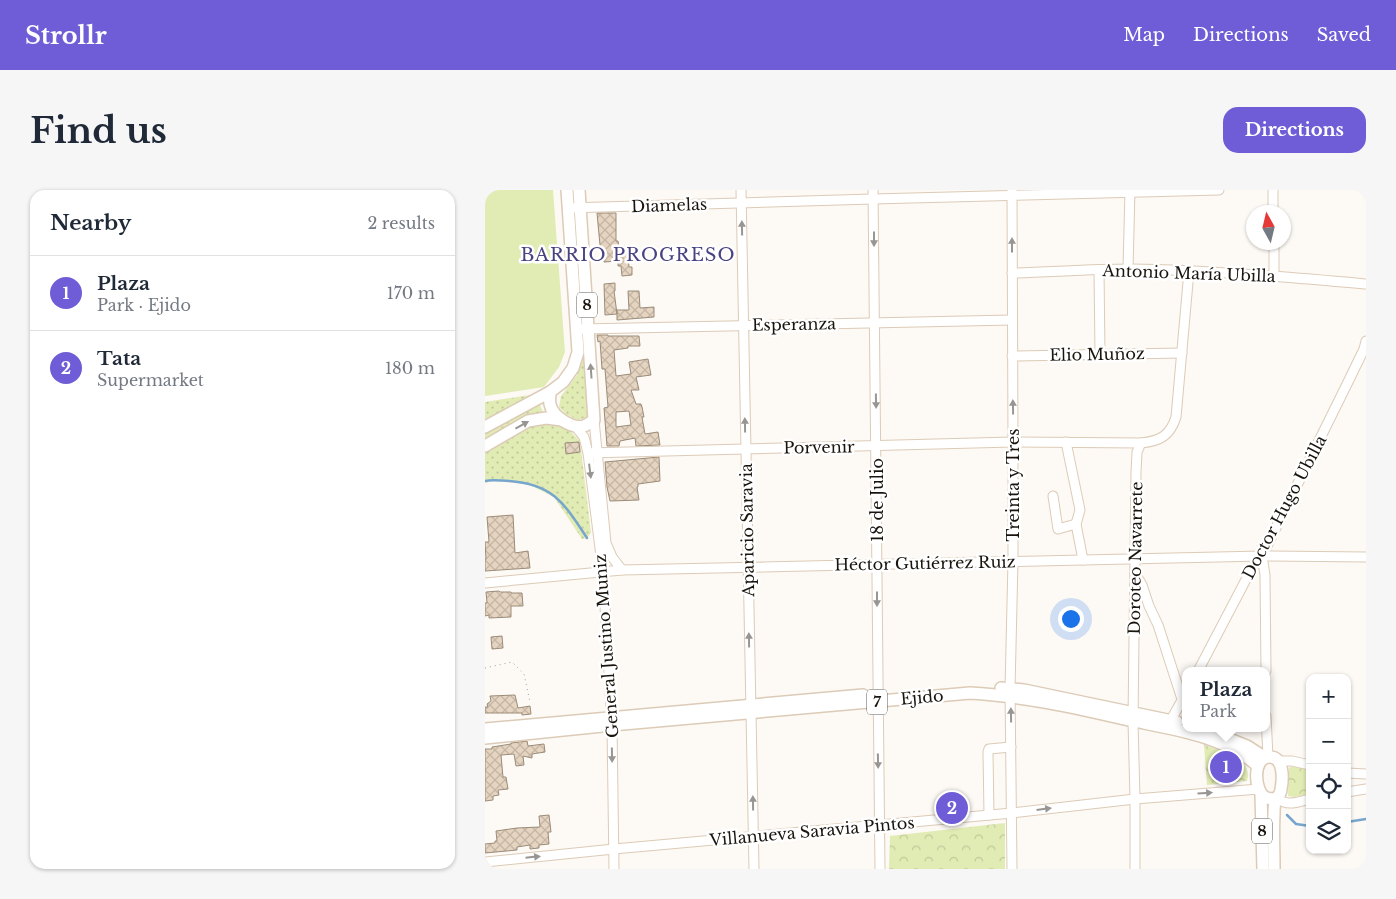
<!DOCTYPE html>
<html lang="en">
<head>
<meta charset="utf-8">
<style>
  :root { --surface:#fff; --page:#f6f6f7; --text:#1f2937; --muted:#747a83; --line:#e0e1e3; --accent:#6f5dd7 }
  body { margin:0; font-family:"Libre Baskerville",serif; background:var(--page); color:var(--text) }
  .controls { position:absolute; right:15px; bottom:15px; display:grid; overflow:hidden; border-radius:10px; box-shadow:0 1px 4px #0004 }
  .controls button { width:45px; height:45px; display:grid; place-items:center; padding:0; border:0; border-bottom:1px solid var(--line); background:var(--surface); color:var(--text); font:25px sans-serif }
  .compass { position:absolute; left:761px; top:15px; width:45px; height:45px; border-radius:50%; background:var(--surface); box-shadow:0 1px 4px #0004; rotate:352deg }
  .you { position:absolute; left:585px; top:428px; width:18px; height:18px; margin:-12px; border:4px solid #fff; border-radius:50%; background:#1a73e8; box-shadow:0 0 0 8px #1a73e833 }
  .badge { display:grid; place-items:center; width:32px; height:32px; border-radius:50%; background:var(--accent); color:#fff; font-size:16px; font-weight:700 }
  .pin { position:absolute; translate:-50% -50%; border:2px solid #fff; box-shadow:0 1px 5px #0006 }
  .popup { position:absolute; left:697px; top:477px; width:88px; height:65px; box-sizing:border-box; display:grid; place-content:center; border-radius:10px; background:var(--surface); filter:drop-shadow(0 1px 4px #0005); font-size:16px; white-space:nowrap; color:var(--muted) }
  .popup b { font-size:19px; color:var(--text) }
  .popup::after { content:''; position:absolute; left:50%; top:100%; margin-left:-10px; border:10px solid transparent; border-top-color:var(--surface) }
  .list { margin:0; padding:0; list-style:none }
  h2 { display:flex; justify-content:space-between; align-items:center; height:65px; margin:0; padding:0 20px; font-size:21px }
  h2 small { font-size:16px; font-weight:400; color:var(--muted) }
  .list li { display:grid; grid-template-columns:32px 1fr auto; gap:15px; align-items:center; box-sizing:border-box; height:75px; padding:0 20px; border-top:1px solid var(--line) }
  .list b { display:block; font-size:19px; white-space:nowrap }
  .list p { margin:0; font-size:16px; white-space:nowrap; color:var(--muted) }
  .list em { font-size:16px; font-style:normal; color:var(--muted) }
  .icon { flex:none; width:28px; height:28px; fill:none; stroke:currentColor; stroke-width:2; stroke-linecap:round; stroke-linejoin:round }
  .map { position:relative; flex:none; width:881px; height:679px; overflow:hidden; border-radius:15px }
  header { display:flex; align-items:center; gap:30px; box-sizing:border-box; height:70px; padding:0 25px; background:var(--accent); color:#fff }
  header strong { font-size:24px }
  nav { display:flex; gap:28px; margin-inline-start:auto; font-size:18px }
  .intro { display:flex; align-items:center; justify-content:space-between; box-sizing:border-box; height:120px; padding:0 30px }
  h1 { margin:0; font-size:35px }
  .button { padding:12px 22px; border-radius:15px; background:var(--accent); color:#fff; font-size:18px; font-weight:700 }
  main { display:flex; gap:30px; padding:0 30px }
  aside { flex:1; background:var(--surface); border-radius:15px; box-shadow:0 1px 4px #0004 }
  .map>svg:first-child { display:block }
  .grass { fill:url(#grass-dots) }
  .park { fill:url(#park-crowns) }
  .garden { fill:#e1ebb4 }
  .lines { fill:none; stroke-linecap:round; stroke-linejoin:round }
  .stream { stroke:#76a6ce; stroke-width:2.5 }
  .building { fill:url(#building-cross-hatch); stroke:#9b8c79; fill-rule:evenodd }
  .minor-casing { stroke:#dccbb7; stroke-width:11 }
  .major-casing { stroke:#dccbb7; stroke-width:14 }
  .path { stroke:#a5a09b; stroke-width:1; stroke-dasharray:1 4; stroke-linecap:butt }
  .minor { stroke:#fff; stroke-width:9 }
  .major { stroke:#fff; stroke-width:11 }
  .oneway { fill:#989592 }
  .labels { text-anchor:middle; stroke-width:5; stroke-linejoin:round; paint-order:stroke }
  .shield { fill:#fff; stroke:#5e5a56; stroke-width:1 }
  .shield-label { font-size:15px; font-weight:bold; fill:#19140d }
  .street-label { font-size:16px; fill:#19140d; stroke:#fff }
  .neighbourhood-label { font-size:18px; letter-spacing:1px; fill:#494381; stroke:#fff }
</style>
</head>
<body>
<header>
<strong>Strollr</strong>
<nav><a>Map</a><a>Directions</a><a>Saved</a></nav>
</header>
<div class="intro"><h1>Find us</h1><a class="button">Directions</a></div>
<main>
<aside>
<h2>Nearby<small>2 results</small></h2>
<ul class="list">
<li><span class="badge">1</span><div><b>Plaza</b><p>Park · Ejido</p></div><em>170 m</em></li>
<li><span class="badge">2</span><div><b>Tata</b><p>Supermarket</p></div><em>180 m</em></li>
</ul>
</aside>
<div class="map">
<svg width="881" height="679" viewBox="0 0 881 679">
  <defs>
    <pattern id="grass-dots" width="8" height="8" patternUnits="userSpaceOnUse" patternTransform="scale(1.25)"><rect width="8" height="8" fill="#e1ebb4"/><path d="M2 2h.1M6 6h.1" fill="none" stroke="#c0c99a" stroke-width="1.8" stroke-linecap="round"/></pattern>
    <pattern id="park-crowns" width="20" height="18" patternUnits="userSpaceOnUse" patternTransform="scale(1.25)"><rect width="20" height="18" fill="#e1ebb4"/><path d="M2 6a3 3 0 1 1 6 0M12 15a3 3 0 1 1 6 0" fill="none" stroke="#c0c99a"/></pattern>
    <pattern id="building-cross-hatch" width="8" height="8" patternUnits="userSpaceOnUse" patternTransform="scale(1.25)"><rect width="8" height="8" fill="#e5d4c0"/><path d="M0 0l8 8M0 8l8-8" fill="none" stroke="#c4b5a4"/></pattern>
  </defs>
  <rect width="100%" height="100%" fill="#fdf9f5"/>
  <g class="grass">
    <path d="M100 155 104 227 93 230 82 225 74 217 76 206 92 185Z"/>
    <path d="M51 204 0 230V212Z"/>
    <path d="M54 213 58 222 0 251V242Z"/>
    <path d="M57 234 81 237 95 251 106 343 102 348 97 349 69 307 39 292 9 290 0 293V261L41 237Z"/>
  </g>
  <g class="park">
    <path d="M719 555C734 561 769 568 762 591L722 595Z"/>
    <path d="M807 576 825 580V604L809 607 803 606 804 578Z"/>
    <path d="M520 633V679H404L405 646Z"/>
  </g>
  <path class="garden" d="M0 0H68L80 162 74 177 59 197 0 206Z"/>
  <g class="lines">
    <g class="stream">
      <path d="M0 291C8 289 16 291 24 291 68 294 79 313 102 348"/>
      <path d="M802 625 811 634 825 636"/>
      <path d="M862 632 881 629"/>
    </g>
  </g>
  <g class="building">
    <path d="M112 23H131V51H133L134 57 142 56 144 77H147V85L137 86 136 76H133V71L119 72 118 62H116L115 55Z"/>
    <path d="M130 93V101H129L132 124V120H144L143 101H154L155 118 169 117V127L132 130V124L120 125 119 94Z"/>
    <path d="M112 145H123V146H154L155 156H143V158L129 160 131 186 146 184 144 172 163 169 166 185 151 187 154 200H146L151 214H156L157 217 159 227H157L160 244 173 242 175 255 151 256 150 248 135 251 134 256H122L119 218 123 217 120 179H117L115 151 113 152ZM144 221 146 235 131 237V222Z"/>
    <path d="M94 252 95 262 81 264 80 253Z"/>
    <path d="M174 267 175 291 153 294V297H152L154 310 125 311 122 297 120 272Z"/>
    <path d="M28 325 30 363 43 361 45 378 0 381V369H1L0 352H4L2 327Z"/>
    <path d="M14 401 15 402H26V403H37L38 416H26V427L4 428V425L0 426V413H2L1 402Z"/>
    <path d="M17 446 18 458 7 459 6 447Z"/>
    <path d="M30 505 33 518 45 516 46 524 37 525V523H0V517H3L2 514 6 511 5 506Z"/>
    <path d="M42 551 43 556 59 554 60 562 47 564V568L38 566 39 575 31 576 29 564 16 565 18 587H21L23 599 13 600 14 605 8 606V610L0 611V559H7V557L26 554V553Z"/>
    <path d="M64 625 66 642H63L64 654 54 655V658L45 659V655L32 657V660L0 663V654L10 653V651H12L11 641 32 638 55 637 54 626Z"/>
  </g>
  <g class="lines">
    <g class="minor-casing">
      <g id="minor">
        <path d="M256 0 269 679"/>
        <path d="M388 0 395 679"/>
        <path d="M788 0V22"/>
        <path d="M83 18 388 9 734 0"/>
        <path d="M789 52V85"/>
        <path d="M643 79 645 0"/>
        <path d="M614 80 615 164"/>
        <path d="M527 83C566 82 606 79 645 79 724 80 802 87 881 94"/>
        <path d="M97 139 527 130"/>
        <path d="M527 166 697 163"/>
        <path d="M109 230 121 353 127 367 137 380"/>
        <path d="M90 236 99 247 103 263 118 382 127 535 129 679"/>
        <path d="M581 252 595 320 591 334 598 370"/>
        <path d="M103 263 528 252 656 253"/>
        <path d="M568 306 573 339 591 334"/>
        <path d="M777 366 780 385 781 481"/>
        <path d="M650 383 657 395 664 416 673 435 697 509"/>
        <path d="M0 393 137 380 777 366 881 367"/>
        <path d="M713 481 767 378 777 366 864 190 879 159 881 151"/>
        <path d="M781 526 783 567"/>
        <path d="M683 535 700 505"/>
        <path d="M793 571H807L825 575"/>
        <path d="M862 583 881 584"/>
        <path d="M862 602 881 599"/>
        <path d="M792 608C803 617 812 612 825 609"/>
        <path d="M504 625 503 562 504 559 526 557"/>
        <path d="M0 672 129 659 527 623 650 609 774 599"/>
        <path d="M527 679 525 499 528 371V252L527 0"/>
        <path d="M650 679V609L648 531 651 282 652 262 656 253C675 251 685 246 691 227L704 81"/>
      </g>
    </g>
    <g class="major-casing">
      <g id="major">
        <path d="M65 202C65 205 64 210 65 214 67 226 86 239 99 236 102 235 106 232 109 230L94 0"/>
        <path d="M0 237 65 202 78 192 88 178 93 162 82 0"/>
        <path d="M0 256 43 231 61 228 77 230"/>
        <path d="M516 498 539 500 692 532"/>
        <path d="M0 539 378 505"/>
        <path d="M727 542 762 556 779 567"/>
        <path d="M0 548 127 535 485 503C537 506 588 517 639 529 685 539 736 544 773 576"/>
        <path d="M776 604 778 679"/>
        <path d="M789 679C789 661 788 643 789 624 789 620 789 613 791 609 793 606 796 604 796 599 798 589 799 567 785 567 767 566 769 601 780 607 783 609 787 609 791 608"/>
      </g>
    </g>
    <path class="path" d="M0 478 27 472 39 484 45 512"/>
    <use href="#minor" class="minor"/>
    <use href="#major" class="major"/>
  </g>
  <defs><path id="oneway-solid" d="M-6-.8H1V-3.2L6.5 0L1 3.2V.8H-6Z" transform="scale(1.25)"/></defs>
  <g class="oneway">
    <use href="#oneway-solid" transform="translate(257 38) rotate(-91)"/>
    <use href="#oneway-solid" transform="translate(389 49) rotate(90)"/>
    <use href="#oneway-solid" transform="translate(527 55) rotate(-90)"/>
    <use href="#oneway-solid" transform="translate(106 181) rotate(-94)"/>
    <use href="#oneway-solid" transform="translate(391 211) rotate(89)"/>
    <use href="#oneway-solid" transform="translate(528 217) rotate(-91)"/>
    <use href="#oneway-solid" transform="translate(37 235) rotate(-29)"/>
    <use href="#oneway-solid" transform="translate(260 235) rotate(-91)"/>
    <use href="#oneway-solid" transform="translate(105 281) rotate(83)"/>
    <use href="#oneway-solid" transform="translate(392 409) rotate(90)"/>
    <use href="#oneway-solid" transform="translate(264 450) rotate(-91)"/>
    <use href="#oneway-solid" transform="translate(526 525) rotate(-91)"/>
    <use href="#oneway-solid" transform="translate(127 565) rotate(89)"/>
    <use href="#oneway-solid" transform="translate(393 571) rotate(89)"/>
    <use href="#oneway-solid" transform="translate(720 603) rotate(-4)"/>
    <use href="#oneway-solid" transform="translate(268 613) rotate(-91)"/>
    <use href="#oneway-solid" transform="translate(559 619) rotate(-7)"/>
    <use href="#oneway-solid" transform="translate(48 667) rotate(-6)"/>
  </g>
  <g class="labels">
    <g class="shield">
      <rect x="92" y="102.5" width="20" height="25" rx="4"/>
      <rect x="382" y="499.5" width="20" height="25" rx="4"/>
      <rect x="767" y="628.5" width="20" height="25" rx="4"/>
    </g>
    <g class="shield-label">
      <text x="102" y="120">8</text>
      <text x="392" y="517">7</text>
      <text x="777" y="646">8</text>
    </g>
    <g class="street-label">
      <text transform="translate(184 15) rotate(-2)" y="6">Diamelas</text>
      <text transform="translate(704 83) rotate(2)" y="6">Antonio María Ubilla</text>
      <text transform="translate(309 134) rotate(-1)" y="6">Esperanza</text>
      <text transform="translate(612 164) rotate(-1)" y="6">Elio Muñoz</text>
      <text transform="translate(334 257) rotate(-1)" y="6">Porvenir</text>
      <text transform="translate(528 295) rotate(-90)" y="6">Treinta y Tres</text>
      <text transform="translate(392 310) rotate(-90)" y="6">18 de Julio</text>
      <text transform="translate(799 317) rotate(-62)" y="6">Doctor Hugo Ubilla</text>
      <text transform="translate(262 340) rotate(-91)" y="6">Aparicio Saravia</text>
      <text transform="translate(650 368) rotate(-89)" y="6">Doroteo Navarrete</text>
      <text transform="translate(440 373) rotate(-1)" y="6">Héctor Gutiérrez Ruiz</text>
      <text transform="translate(121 456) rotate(-94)" y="6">General Justino Muniz</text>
      <text transform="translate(437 507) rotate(-5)" y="6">Ejido</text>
      <text transform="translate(327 641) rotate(-5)" y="6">Villanueva Saravia Pintos</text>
    </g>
    <g class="neighbourhood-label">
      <text x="143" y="71">BARRIO PROGRESO</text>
    </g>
  </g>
</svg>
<div class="controls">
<button>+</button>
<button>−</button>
<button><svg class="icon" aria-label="locate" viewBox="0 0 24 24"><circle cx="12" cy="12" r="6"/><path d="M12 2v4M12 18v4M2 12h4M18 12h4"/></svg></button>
<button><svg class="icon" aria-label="layers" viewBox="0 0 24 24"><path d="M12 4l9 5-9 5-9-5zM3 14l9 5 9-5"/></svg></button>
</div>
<svg class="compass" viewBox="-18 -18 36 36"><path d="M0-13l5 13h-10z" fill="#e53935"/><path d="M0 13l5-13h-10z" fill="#747a83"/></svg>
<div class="you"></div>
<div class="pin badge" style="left:741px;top:577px">1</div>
<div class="popup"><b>Plaza</b>Park</div>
<div class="pin badge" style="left:467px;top:618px">2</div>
</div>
</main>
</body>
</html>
